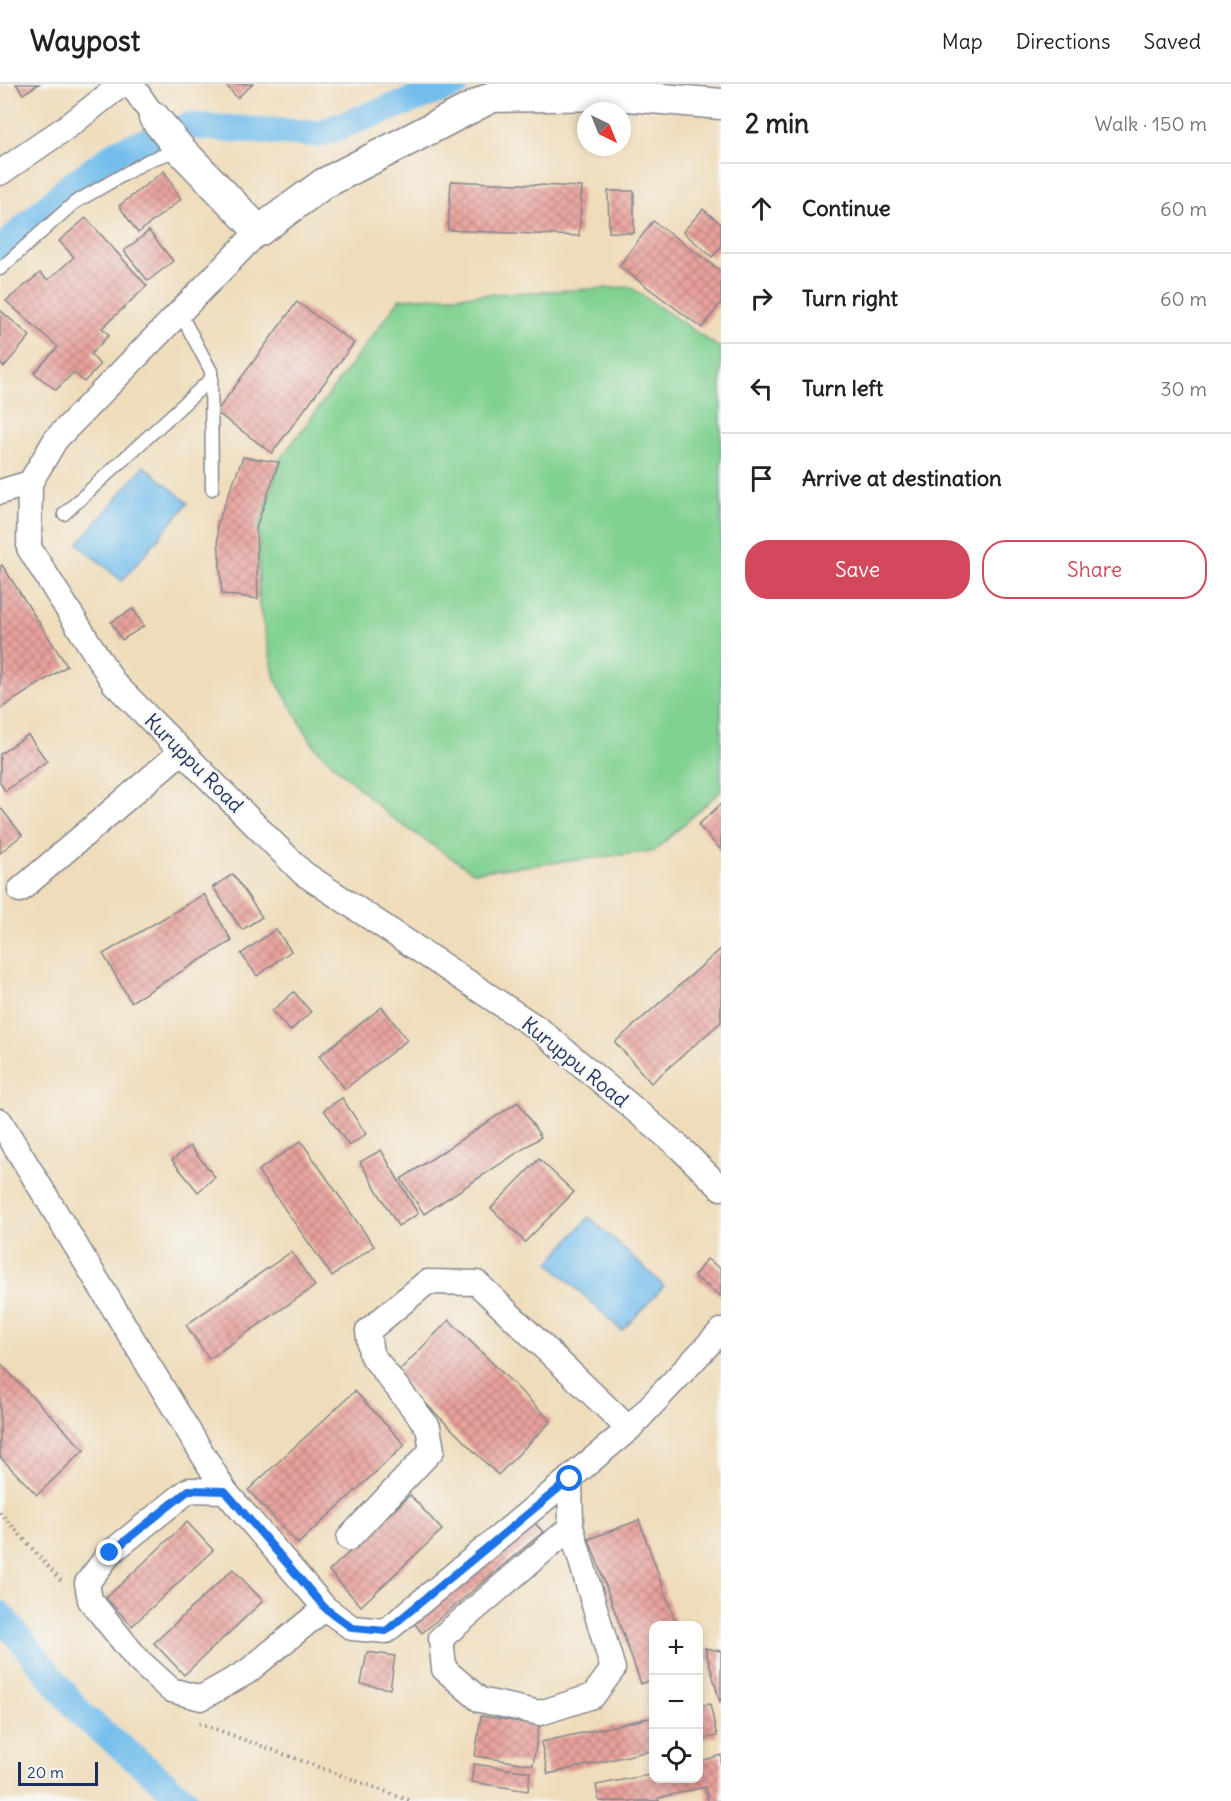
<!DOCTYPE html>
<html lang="en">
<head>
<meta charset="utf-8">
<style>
  :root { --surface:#fff; --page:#f6f6f6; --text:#222; --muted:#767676; --line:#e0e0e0; --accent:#d1495b }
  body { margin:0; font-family:Delius,sans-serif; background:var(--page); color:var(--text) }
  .controls { position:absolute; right:18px; bottom:18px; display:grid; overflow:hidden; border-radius:12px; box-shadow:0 3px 9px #0003 }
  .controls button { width:54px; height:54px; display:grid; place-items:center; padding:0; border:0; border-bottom:2px solid var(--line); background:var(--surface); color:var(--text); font:30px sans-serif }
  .compass { position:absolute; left:577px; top:18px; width:54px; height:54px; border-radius:50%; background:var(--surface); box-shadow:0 3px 9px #0003; rotate:137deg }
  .scale { position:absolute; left:18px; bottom:15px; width:80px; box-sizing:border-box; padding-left:6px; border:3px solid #1b2f5e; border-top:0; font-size:16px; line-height:21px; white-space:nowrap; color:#1b2f5e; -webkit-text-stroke:4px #f6f6f2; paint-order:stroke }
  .stop { position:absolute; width:18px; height:18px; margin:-14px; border:4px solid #1a73e8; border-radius:50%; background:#fff }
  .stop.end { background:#1a73e8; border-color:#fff; box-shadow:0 2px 6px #0008 }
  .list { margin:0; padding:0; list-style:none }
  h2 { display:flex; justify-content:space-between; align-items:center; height:78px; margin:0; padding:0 24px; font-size:26px }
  h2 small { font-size:20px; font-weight:400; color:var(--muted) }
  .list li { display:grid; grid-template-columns:39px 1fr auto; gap:18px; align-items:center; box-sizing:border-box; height:90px; padding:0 24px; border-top:2px solid var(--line) }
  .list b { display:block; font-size:22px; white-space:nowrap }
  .list em { font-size:20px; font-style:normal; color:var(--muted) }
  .actions { display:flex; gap:12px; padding:18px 24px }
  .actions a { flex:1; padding:14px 0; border:2px solid var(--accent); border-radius:24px; text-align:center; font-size:21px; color:var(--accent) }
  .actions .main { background:var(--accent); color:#fff }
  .icon { flex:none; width:33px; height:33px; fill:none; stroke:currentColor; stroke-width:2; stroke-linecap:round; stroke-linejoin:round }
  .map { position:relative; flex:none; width:721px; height:1717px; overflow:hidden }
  header { display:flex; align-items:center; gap:36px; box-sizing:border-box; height:84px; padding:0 30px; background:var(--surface); border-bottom:2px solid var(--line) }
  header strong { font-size:28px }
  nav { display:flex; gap:33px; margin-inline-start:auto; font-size:21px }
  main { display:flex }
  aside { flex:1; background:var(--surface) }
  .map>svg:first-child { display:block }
  .pitch { fill:#81d191; stroke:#4e8078; stroke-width:1.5 }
  .water { fill:#72bdec; stroke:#4676a5; stroke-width:1.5 }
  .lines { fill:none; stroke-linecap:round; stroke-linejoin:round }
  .canal { stroke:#72bdec; stroke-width:27 }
  .building { fill:url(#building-cross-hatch) }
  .service-casing { stroke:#85868c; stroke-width:15 }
  .minor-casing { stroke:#85868c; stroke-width:27 }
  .tertiary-casing { stroke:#85868c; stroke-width:33 }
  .path { stroke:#85868c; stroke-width:4; stroke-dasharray:1.5 4.5; stroke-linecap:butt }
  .service { stroke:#fff; stroke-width:12 }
  .minor { stroke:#fff; stroke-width:24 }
  .tertiary { stroke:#fff; stroke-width:30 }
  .route { stroke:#1a73e8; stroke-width:8 }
  .labels { text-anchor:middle; stroke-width:4.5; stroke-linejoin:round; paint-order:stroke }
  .street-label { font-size:20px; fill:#1b2f5e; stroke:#f6f6f2 }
</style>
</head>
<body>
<header>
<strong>Waypost</strong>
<nav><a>Map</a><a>Directions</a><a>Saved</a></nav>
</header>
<main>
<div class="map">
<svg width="721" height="1717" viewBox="0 0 721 1717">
  <defs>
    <pattern id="building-cross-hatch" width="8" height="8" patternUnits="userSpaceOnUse" patternTransform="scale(1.5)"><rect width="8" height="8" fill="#e9a19b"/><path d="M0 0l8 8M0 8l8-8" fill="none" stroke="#bc8482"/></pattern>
  </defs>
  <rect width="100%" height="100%" fill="#f6f6f2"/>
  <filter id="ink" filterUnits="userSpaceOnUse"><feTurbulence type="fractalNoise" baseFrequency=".0167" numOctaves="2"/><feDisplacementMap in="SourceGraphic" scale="12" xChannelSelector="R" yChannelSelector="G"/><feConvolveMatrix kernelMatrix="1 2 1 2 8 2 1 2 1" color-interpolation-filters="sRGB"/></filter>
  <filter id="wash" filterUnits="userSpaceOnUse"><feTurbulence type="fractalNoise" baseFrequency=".008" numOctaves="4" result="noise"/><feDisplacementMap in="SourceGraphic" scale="24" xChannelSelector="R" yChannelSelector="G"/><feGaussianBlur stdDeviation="1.35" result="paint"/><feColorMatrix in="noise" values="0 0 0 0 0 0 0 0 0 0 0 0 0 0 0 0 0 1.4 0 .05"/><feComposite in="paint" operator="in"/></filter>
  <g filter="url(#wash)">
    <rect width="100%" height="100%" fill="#efdcba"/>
    <path class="pitch" d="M630 203 721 265V707L654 767 473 788 389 732 314 662 275 595 259 521V443L281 374 400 215Z"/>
    <g class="water">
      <path d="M144 382 188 419 122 497 78 460Z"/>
      <path d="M589 1133 664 1202 622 1247 549 1179Z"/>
    </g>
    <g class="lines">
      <g class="canal">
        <path d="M0 166 70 102 119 67 189 42 319 50 456 0"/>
        <path d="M0 1530 82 1631 186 1717"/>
      </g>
    </g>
    <g id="blocks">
      <g class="building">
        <path d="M16 0H39L23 10Z"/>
        <path d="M225 0H253L237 14Z"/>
        <path d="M164 87 181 115 138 149 119 122Z"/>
        <path d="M451 97 582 103 579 152 448 146Z"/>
        <path d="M608 107H634V149L609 148Z"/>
        <path d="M703 125 721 140V163L712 173 683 148Z"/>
        <path d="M86 134 147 202 102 244 109 251 91 270 100 281 84 298 74 288 56 306 34 289 58 263 6 217 40 189 48 196 74 173 59 157Z"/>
        <path d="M653 137 721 187V218L702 244 619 182Z"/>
        <path d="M149 147 173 177 148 197 124 167Z"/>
        <path d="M297 218 354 259 272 369 216 328Z"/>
        <path d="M0 226 30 252 4 283 0 279Z"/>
        <path d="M243 373 279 378 256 444 258 515 222 510 217 440Z"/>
        <path d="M2 481 67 582 0 625V483Z"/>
        <path d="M133 525 144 542 122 556 111 538Z"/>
        <path d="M28 651 47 677 5 707 0 699V670Z"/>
        <path d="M721 720V766L698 741Z"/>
        <path d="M0 723 22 751 0 769Z"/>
        <path d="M233 790 262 833 242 846 213 803Z"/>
        <path d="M204 810 232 857 131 918 103 870Z"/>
        <path d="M276 845 291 867 257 892 241 870Z"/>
        <path d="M721 865V938L651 999 615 958Z"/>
        <path d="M294 908 311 928 290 947 272 927Z"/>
        <path d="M382 923 407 956 345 1005 319 972Z"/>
        <path d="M342 1014 366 1050 349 1062 324 1026Z"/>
        <path d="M518 1018 541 1053 424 1130 401 1095Z"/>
        <path d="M301 1057 374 1162 332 1192 258 1087Z"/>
        <path d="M190 1062 215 1093 198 1108 172 1076Z"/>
        <path d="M381 1066 418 1130 398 1142 360 1078Z"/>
        <path d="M539 1075 574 1108 525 1158 491 1124Z"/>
        <path d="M291 1168 315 1202 209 1275 186 1241Z"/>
        <path d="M707 1175 721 1185V1212L694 1192Z"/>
        <path d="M449 1236 551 1337 498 1391 396 1290Z"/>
        <path d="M0 1279 84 1366 37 1411 0 1373Z"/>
        <path d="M355 1307 405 1361 298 1460 248 1406Z"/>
        <path d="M410 1411 442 1446 361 1522 329 1487Z"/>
        <path d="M531 1435 543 1448 422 1549 411 1535Z"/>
        <path d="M639 1436 677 1542H654V1595L641 1600 589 1455Z"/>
        <path d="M187 1438 213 1466 132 1542 106 1514Z"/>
        <path d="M233 1485 263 1517 184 1591 154 1559Z"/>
        <path d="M705 1564 721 1567V1617L720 1618Z"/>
        <path d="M367 1568 395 1572 390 1605 361 1600Z"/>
        <path d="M710 1620 717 1652 698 1656V1622Z"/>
        <path d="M481 1632 539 1641 533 1681 475 1672Z"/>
        <path d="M654 1633V1666L548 1690 541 1658Z"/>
        <path d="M721 1671V1717H708L705 1703 658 1714 659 1717H599L596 1701 654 1690V1694H698V1678Z"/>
        <path d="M474 1680 530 1688 528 1707 471 1698Z"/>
      </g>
    </g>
  </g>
  <g filter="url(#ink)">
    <use href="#blocks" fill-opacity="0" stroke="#85868c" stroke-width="1.5"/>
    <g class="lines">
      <g class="service-casing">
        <g id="service">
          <path d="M0 185 74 119 149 76 179 66"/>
          <path d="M179 227 211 287 212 405"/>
          <path d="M64 430 212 294"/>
        </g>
      </g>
      <g class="minor-casing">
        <g id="minor">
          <path d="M131 0 154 33"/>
          <path d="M0 89 71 40 122 0"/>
          <path d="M259 147 56 355 30 399 29 464 114 599 303 789 540 946 678 1062 721 1104"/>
          <path d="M0 408 30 399"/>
          <path d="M20 806 182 667"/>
          <path d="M0 1037 225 1407"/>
          <path d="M570 1395 571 1443 613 1585 593 1612 540 1629 480 1616 444 1585 441 1554 571 1443"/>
          <path d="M349 1454 432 1366 428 1343 371 1270 368 1247 427 1198 477 1199 629 1345"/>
          <path d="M325 1524 247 1588 201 1614 171 1606 138 1576 90 1516 87 1499 110 1469 189 1406 225 1407 325 1524 352 1544 386 1547 629 1345 721 1247"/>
        </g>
      </g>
      <g class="tertiary-casing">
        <path id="tertiary" d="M154 33 180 65 259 147 323 100 492 13 616 11 721 20"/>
      </g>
      <g class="path">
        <path d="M0 1428 61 1497"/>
        <path d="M199 1639 411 1717"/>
      </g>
      <use href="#service" class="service"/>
      <use href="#minor" class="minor"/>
      <use href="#tertiary" class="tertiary"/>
    </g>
  </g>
  <g class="lines" filter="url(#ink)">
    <path class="route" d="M110 1469 189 1406 225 1407 325 1524 352 1544 386 1547 570 1395"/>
  </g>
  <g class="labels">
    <g class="street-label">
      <text transform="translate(194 679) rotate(45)" y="7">Kuruppu Road</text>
      <text transform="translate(575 978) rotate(39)" y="7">Kuruppu Road</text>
    </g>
  </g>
</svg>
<div class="controls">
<button>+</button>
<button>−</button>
<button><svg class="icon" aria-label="locate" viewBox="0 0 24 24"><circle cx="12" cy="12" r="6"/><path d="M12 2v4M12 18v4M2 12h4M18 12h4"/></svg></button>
</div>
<svg class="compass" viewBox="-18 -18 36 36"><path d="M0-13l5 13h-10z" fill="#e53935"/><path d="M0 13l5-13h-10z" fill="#767676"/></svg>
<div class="scale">20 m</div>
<div class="stop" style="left:570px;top:1395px"></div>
<div class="stop end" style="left:110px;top:1469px"></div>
</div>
<aside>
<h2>2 min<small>Walk · 150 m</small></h2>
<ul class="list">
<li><svg class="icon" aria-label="ahead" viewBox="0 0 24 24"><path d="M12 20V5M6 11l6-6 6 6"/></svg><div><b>Continue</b></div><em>60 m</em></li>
<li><svg class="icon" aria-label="right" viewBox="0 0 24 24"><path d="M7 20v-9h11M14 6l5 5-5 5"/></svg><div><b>Turn right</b></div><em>60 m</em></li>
<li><svg class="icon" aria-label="left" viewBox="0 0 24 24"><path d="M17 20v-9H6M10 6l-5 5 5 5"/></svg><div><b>Turn left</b></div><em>30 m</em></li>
<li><svg class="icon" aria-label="arrive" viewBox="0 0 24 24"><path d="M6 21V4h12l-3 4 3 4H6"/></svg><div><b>Arrive at destination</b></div></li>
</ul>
<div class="actions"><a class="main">Save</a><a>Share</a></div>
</aside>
</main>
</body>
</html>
